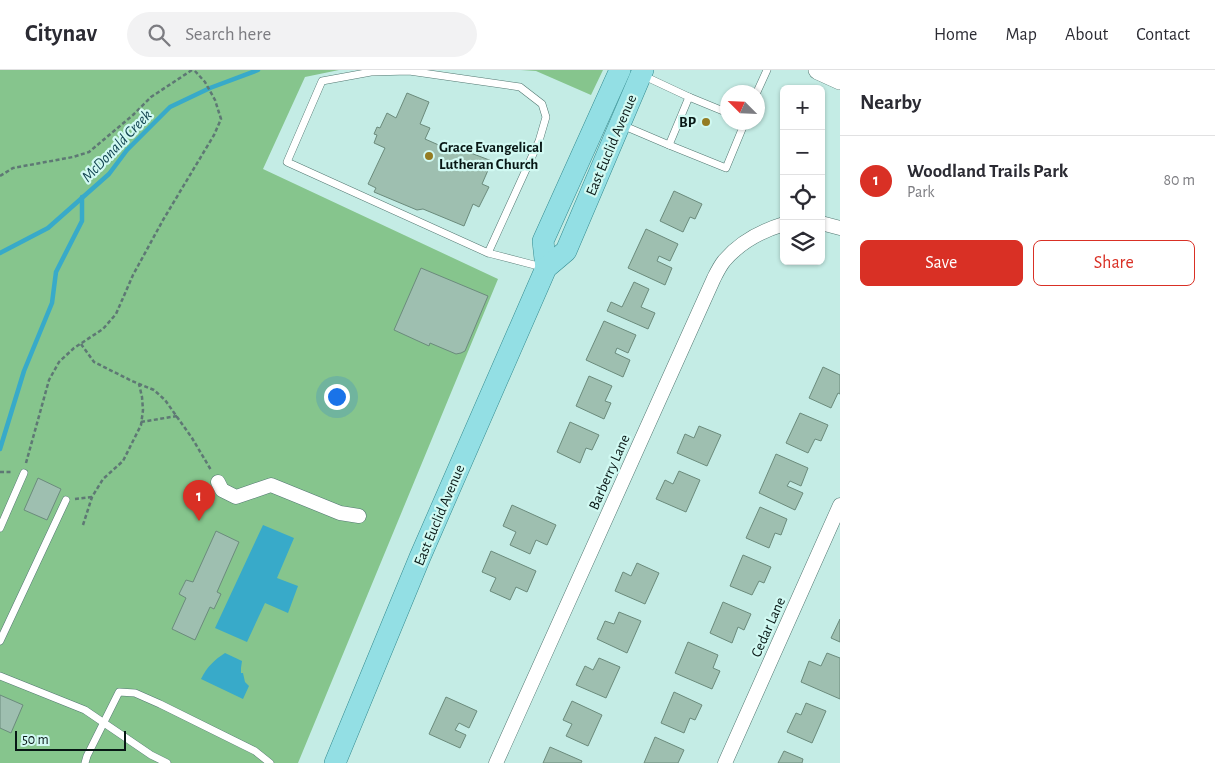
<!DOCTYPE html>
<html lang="en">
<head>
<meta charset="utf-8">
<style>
  :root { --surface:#fff; --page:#f2f2f3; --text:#2b2b33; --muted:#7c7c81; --line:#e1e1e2; --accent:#d93025 }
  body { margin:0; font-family:"Alegreya Sans",sans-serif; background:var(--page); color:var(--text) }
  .controls { position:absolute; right:15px; top:15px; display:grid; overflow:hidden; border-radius:8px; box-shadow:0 1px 4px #0004 }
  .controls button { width:45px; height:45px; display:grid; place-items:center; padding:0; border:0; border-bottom:1px solid var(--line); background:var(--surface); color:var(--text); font:25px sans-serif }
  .compass { position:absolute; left:720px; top:15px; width:45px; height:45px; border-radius:50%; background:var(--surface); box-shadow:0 1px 4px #0004; rotate:294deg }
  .scale { position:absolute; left:15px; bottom:12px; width:111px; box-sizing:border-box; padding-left:5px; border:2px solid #081715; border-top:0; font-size:14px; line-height:18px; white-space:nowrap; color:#081715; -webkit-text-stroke:4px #d1f9f2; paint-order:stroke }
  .you { position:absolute; left:336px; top:326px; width:18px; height:18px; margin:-12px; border:4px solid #fff; border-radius:50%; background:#1a73e8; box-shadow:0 0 0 8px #1a73e833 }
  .badge { display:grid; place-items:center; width:32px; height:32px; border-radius:50%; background:var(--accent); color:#fff; font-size:16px; font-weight:700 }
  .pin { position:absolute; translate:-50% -41px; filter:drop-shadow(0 1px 2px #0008) }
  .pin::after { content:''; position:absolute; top:26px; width:18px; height:15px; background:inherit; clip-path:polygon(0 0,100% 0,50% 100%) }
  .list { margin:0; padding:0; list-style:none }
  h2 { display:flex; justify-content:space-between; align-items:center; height:65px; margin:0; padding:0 20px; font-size:21px }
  h2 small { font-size:16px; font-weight:400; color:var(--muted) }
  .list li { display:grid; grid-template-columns:32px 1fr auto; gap:15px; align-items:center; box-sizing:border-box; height:90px; padding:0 20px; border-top:1px solid var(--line) }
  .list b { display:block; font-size:19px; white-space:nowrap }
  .list p { margin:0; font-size:16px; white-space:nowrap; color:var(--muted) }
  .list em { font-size:16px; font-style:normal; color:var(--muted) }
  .actions { display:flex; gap:10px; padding:15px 20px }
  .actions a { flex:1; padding:11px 0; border:1px solid var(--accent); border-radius:8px; text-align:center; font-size:18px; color:var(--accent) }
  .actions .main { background:var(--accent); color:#fff }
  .icon { flex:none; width:28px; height:28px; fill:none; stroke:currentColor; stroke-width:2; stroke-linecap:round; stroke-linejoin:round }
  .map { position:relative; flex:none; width:840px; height:693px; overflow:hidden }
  header { display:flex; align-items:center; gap:30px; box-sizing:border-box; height:70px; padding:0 25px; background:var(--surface); border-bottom:1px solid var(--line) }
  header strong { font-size:24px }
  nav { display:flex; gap:28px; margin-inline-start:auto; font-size:18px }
  .search { width:350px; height:45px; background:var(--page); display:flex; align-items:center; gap:12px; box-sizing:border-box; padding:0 18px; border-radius:28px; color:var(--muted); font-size:19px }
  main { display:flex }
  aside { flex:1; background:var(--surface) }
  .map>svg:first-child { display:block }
  .green { fill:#86c58d }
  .water { fill:#38aac9 }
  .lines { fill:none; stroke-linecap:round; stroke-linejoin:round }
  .stream { stroke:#38aac9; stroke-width:4.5 }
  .building { fill:#9ebfb0; stroke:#6b8b7c }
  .lane-casing { stroke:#527771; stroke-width:8 }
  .street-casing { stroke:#527771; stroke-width:15 }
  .secondary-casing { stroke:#527771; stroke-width:20 }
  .primary-casing { stroke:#348b90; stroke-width:22 }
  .path { stroke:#5e7874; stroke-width:2.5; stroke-dasharray:4 2.5; stroke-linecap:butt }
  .lane { stroke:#fff; stroke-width:7 }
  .street { stroke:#fff; stroke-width:14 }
  .secondary { stroke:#fff; stroke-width:19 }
  .primary { stroke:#93dfe4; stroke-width:21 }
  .poi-dot { fill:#947c23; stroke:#d1f9f2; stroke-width:2 }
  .labels { text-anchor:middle; stroke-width:4.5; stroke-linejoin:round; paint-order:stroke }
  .poi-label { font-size:15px; font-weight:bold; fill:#081715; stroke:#d1f9f2; text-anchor:end }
  .street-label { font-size:15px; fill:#081715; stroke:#d1f9f2 }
  .water-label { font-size:16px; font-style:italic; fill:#134451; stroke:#d1f9f2 }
</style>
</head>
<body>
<header>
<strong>Citynav</strong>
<div class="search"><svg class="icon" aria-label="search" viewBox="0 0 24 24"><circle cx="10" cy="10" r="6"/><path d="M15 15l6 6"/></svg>Search here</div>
<nav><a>Home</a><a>Map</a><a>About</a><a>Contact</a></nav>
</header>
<main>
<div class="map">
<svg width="840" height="693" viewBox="0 0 840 693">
  <rect width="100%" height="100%" fill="#c4ece5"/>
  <g class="green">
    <path d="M0 0H339L305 7 263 99 498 209 298 693H0Z"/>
    <path d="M521 0H603L591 25 536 1Z"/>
  </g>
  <g class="water">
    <path d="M263 455 294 468 277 508 298 516 288 543 265 533 247 572 215 558Z"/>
    <path d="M225 583 242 591 241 598V603H243L245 612 249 616 243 629 201 609C207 597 214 590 225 583Z"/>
  </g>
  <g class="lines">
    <g class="stream">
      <path d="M0 183 48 158 109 104 127 80 170 37 210 18 258 0"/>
      <path d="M0 379 24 301 52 233 56 202 82 151V127"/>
    </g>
  </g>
  <g class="building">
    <path d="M407 23 429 32 420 54 430 58 425 69 450 80 452 76 492 91 482 114 489 117 479 137 473 134 464 156 423 139 417 140 374 122 376 118 368 114 385 78 374 73 377 65 374 64 377 57 380 58 387 43 396 48Z"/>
    <path d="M674 121 702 134 695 149 690 147 683 162 660 151Z"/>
    <path d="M646 159 678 174 670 191 659 186 657 191 672 198 665 215 628 198Z"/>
    <path d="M421 198 488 226 465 281 461 283 456 284 430 273 429 276 394 260Z"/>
    <path d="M634 212 649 219 641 237 655 243 648 259 607 241 611 232 622 237Z"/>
    <path d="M604 251 636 265 628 283 617 278 615 283 630 290 623 307 586 290Z"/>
    <path d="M823 297 840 305V324L838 323 831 338 809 328Z"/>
    <path d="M589 306 612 316 605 331 611 333 604 349 576 336Z"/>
    <path d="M800 343 828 355 821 371 815 369 808 383 786 373Z"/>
    <path d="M570 352 599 365 592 380 586 378 580 393 557 382Z"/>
    <path d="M699 356 721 365 707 396 677 383 685 364 694 368Z"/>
    <path d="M776 384 808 398 801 416 790 411 787 416 803 423 795 440 759 423Z"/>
    <path d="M679 401 700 410 686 442 656 429 665 410 673 414Z"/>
    <path d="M38 408 61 419 47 450 24 440Z"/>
    <path d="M512 435 556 455 547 475 536 470 530 484 510 475 516 462 503 456Z"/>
    <path d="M760 437 787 449 781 465 775 463 769 478 746 468Z"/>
    <path d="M216 461 239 472 217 522 221 524 214 539 210 537 195 570 172 559 186 528 179 524 186 510 193 512Z"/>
    <path d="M491 481 536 501 527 522 516 517 510 530 490 521 496 508 482 502Z"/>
    <path d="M743 485 771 497 764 513 759 511 752 525 730 516Z"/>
    <path d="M637 493 659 503 645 534 615 521 623 502 631 506Z"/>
    <path d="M723 532 751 544 744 560 738 557 732 573 710 563Z"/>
    <path d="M619 542 641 551 627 583 597 569 605 551 614 554Z"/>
    <path d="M840 549V572L831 568Z"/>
    <path d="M688 572 718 585 713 598 720 601 712 619 675 603Z"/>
    <path d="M827 583 840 588V629L801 612 809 591 821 596Z"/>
    <path d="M599 588 620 597 606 628 576 615 585 596 593 600Z"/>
    <path d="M674 622 702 635 695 650 690 648 684 663 661 653Z"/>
    <path d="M0 625 23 635 11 663 0 658Z"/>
    <path d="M446 627 477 641 469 658 459 653 455 660 466 665 460 678 429 664Z"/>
    <path d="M572 631 602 645 588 676 566 666 572 654 563 650Z"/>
    <path d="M806 633 826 641 812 673 787 662 796 643 801 645Z"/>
    <path d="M655 667 684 680 678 693H644Z"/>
    <path d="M550 677 582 691 581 693H543Z"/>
    <path d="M784 681 803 689 802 693H778Z"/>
  </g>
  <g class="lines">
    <g class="lane-casing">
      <g id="lane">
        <path d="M757 22 767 0"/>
        <path d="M689 27 728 43"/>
        <path d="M622 55 669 75 689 27 642 5"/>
        <path d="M669 75 726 98 745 52"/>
        <path d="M488 183 539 71 546 47 542 34 520 17 409 1 371 2 322 11 287 92 488 183 542 197"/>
        <path d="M0 458 24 403"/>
        <path d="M0 571 66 430"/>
        <path d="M0 606 85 640 151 685 167 693"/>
        <path d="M85 693 87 686 119 622 135 623 160 634 255 681 270 693"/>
      </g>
    </g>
    <g class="street-casing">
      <g id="street">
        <path d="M821 153 840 158"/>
        <path d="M218 412 222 420 236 427 271 415 340 443 359 446"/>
        <path d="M496 693 714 208C717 202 720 196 724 191 740 172 761 161 784 154"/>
        <path d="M725 693 840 435"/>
      </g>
    </g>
    <g class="secondary-casing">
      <path id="secondary" d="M818 0 840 10"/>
    </g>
    <g class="primary-casing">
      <g id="primary">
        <path d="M546 198 543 171 620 0"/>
        <path d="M335 693 420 487 546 198 566 181 643 0"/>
      </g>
    </g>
    <g class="path">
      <path d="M0 106 13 98 73 87 89 82 133 45 151 27 192 0"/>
      <path d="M81 274 94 292 132 311 154 320 165 330 192 368 211 400"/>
      <path d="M141 352 177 346"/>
      <path d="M26 393 49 310 59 292 74 278 103 259 116 244 133 205 163 150 214 65 221 49 215 30 205 12 194 0"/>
      <path d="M0 402H13"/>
      <path d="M75 429 92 427"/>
      <path d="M83 455 92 427 103 409 123 391 141 355 143 340 142 327 139 314"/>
    </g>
    <use href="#lane" class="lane"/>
    <use href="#street" class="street"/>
    <use href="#secondary" class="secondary"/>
    <use href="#primary" class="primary"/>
  </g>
  <g class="poi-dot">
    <circle cx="706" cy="52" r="5"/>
    <circle cx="429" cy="86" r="5"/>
  </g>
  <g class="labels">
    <g class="poi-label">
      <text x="696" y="57">BP</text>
      <text x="439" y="82" text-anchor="start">Grace Evangelical<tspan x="439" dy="17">Lutheran Church</tspan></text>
    </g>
    <g class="street-label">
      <text transform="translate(611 75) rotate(-67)" y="5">East Euclid Avenue</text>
      <text transform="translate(609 402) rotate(-66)" y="5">Barberry Lane</text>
      <text transform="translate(439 445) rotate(-67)" y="5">East Euclid Avenue</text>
      <text transform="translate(768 557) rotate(-66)" y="5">Cedar Lane</text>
    </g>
    <g class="water-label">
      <text transform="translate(116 75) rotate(-46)" y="6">McDonald Creek</text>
    </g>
  </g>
</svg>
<div class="controls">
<button>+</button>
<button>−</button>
<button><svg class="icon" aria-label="locate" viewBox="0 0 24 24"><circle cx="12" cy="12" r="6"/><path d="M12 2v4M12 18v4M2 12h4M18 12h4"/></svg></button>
<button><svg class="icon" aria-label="layers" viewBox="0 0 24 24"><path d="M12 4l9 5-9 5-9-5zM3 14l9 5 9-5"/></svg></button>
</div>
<svg class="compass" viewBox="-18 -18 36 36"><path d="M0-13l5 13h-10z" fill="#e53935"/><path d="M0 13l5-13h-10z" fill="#7c7c81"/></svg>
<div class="scale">50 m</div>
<div class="you"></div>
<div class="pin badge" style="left:199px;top:451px">1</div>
</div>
<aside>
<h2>Nearby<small></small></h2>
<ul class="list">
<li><span class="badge">1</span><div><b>Woodland Trails Park</b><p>Park</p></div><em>80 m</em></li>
</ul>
<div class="actions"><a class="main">Save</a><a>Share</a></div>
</aside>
</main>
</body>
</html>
